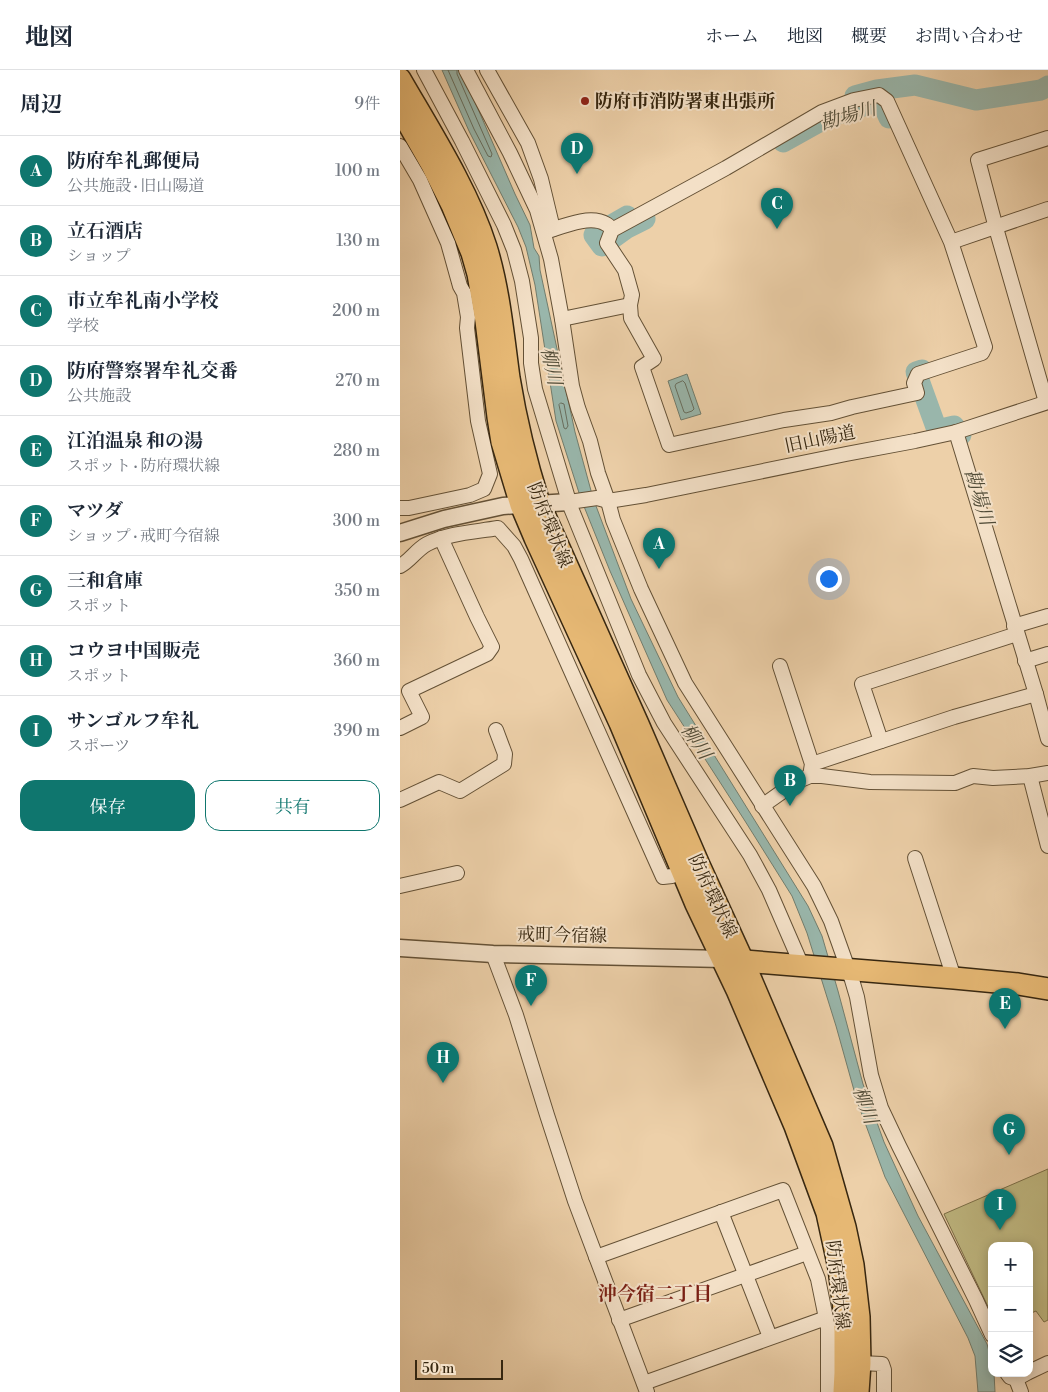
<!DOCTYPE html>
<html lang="ja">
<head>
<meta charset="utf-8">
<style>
  :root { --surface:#fff; --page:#f2f2f3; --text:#1f2937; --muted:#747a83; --line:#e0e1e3; --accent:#0f766e }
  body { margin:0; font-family:"Libre Bodoni","Noto Serif JP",serif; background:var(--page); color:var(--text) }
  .controls { position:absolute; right:15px; bottom:15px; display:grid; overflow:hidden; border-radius:10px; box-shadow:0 2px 12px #0003 }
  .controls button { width:45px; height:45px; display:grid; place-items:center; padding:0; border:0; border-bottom:1px solid var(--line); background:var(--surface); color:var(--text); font:25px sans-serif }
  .scale { position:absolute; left:15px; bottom:12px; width:88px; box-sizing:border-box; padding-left:5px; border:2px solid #372710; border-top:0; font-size:14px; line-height:18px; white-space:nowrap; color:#372710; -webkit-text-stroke:4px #f3e0c7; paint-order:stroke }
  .you { position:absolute; left:428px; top:508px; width:18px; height:18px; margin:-12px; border:4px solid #fff; border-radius:50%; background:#1a73e8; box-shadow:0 0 0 8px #1a73e833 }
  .badge { display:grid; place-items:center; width:32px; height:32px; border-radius:50%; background:var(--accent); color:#fff; font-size:16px; font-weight:700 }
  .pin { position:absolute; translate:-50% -41px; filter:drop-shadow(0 1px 2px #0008) }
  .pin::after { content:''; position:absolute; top:26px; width:18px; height:15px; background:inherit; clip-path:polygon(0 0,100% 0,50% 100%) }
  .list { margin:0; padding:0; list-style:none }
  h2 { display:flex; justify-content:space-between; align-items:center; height:65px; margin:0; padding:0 20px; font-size:21px }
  h2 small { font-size:16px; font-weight:400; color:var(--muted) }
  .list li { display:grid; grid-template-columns:32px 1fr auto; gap:15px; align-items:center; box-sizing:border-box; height:70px; padding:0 20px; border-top:1px solid var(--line) }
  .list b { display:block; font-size:19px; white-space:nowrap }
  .list p { margin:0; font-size:16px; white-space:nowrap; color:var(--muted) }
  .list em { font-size:16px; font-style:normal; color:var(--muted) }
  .actions { display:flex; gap:10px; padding:15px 20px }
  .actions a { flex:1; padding:11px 0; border:1px solid var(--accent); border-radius:15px; text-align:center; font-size:18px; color:var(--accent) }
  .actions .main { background:var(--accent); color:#fff }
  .icon { flex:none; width:28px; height:28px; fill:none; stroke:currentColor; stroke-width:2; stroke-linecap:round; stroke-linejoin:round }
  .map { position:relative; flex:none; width:648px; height:1322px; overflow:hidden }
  header { display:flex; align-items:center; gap:30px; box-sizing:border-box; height:70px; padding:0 25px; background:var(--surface); border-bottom:1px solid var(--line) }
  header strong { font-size:24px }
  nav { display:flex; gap:28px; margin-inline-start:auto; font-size:18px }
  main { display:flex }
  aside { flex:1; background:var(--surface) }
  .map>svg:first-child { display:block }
  .green { fill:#c0b982; stroke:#7c7049 }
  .water { fill:#99b6ab; stroke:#727d6d }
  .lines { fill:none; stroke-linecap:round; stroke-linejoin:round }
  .shore { stroke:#686e5e; stroke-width:1 }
  .river { stroke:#99b6ab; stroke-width:21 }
  .minor-casing { stroke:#645136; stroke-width:16 }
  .tertiary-casing { stroke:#645136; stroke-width:19 }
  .primary-casing { stroke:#372710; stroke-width:24 }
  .minor { stroke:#f3e0c7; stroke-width:14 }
  .tertiary { stroke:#f3e0c7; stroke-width:16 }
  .primary { stroke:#e6b874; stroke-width:21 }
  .poi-dot { fill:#8f2418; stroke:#f3e0c7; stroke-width:2 }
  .labels { text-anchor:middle; stroke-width:4; stroke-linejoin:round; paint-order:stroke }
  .poi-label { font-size:18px; font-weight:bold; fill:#372710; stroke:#f3e0c7; text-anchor:start }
  .street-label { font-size:18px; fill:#372710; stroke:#f3e0c7 }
  .water-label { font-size:19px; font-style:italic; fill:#504b37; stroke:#f3e0c7 }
  .neighbourhood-label { font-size:19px; font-weight:bold; fill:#7a1f14; stroke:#f3e0c7 }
</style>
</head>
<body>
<header>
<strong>地図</strong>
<nav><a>ホーム</a><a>地図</a><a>概要</a><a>お問い合わせ</a></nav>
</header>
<main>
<aside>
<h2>周辺<small>9件</small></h2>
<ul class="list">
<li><span class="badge">A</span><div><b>防府牟礼郵便局</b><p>公共施設 · 旧山陽道</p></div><em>100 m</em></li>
<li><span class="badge">B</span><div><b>立石酒店</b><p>ショップ</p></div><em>130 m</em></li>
<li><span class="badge">C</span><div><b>市立牟礼南小学校</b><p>学校</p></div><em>200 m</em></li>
<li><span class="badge">D</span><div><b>防府警察署牟礼交番</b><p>公共施設</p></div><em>270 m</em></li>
<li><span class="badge">E</span><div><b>江泊温泉 和の湯</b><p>スポット · 防府環状線</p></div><em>280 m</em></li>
<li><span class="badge">F</span><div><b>マツダ</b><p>ショップ · 戒町今宿線</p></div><em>300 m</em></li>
<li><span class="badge">G</span><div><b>三和倉庫</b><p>スポット</p></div><em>350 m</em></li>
<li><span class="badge">H</span><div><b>コウヨ中国販売</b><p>スポット</p></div><em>360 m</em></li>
<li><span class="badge">I</span><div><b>サンゴルフ牟礼</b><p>スポーツ</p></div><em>390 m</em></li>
</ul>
<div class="actions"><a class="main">保存</a><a>共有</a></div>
</aside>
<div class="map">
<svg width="648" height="1322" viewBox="0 0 648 1322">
  <rect width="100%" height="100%" fill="#edd0a9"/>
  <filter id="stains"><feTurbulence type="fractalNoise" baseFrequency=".004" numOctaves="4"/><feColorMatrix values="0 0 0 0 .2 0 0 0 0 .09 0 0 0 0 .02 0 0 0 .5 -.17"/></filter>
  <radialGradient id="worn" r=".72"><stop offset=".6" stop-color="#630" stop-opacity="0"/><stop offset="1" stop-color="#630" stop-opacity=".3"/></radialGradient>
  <path class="green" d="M648 1099V1250L644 1252 636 1241 629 1244V1176H592V1245L544 1144Z"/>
  <g class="water">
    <path d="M42 0H61L115 124 130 155 134 178 139 186 140 200 175 362 193 428 231 529 278 627 408 836 422 866 438 921 463 1014 484 1072 518 1146 587 1274 592 1292V1303H594L595 1322H578L575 1286 568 1268 485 1107 457 1031 436 956 407 863 392 826 345 751 267 630 210 501 181 429 156 351 135 215 126 177 118 157 69 61Z"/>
    <path d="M287 304 301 344 281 350 268 311Z"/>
  </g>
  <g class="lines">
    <g class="shore">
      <path d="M48 0 74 59 88 86 91 87 92 84 57 4V0"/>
      <path d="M283 311 285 313 294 339 292 341 286 343 284 342 275 316 276 314Z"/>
      <path d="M161 333 164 334 168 356 166 359 164 358 159 335Z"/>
    </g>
    <g class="river">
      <path d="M455 26 477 20 515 15 576 30 641 20 648 16"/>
      <path d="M383 72 426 48 476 32H482L489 48"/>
      <path d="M227 146 194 165 202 176 227 158 245 149"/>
      <path d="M522 300 516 302 537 360 554 356 561 365"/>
    </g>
    <g class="minor-casing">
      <g id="minor">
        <path d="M24 0 62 71 104 155 114 180 122 211 131 268V293L135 319 171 438 239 605 264 653 350 785 369 820 402 896"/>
        <path d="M66 0 110 83 137 140 151 189 162 249 172 316 178 338 190 371 198 403 208 431 213 450 241 519 285 613 414 816 431 851 452 910 457 927 471 1005 481 1038 499 1076 576 1230 592 1265"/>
        <path d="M87 0 128 73 141 109 153 159"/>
        <path d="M0 76 20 110 48 173 60 216 64 223 68 247 67 258 78 351 90 404 84 419 70 425 9 438H0"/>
        <path d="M145 162C161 157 190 144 206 154 209 155 210 158 212 160"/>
        <path d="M551 172 487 31 479 25 454 30 422 42 326 98 212 160 207 173 225 200 232 225 230 235 231 248 254 289 242 297 269 375 384 350 431 343 452 337 517 323 514 313 518 304 582 283 585 277 551 172 648 139"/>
        <path d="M162 249 230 235"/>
        <path d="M646 332 596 158 578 90 648 68"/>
        <path d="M556 362 636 624 648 669"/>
        <path d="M169 432 197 428 208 431 246 425 446 384 515 371 556 362 648 332"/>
        <path d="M0 496C10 491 16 480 27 474 48 463 75 462 98 458L114 476 121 489 263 807 272 806 282 802"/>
        <path d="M614 556 648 546"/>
        <path d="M625 591 648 584"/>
        <path d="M0 658 22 647 9 621 87 584 92 577 77 547 41 468"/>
        <path d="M481 671 462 614 617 564"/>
        <path d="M412 694 554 647 636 624"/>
        <path d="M410 706H422L470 712 555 713 573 706 593 708 630 706 648 703"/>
        <path d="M630 706 648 776"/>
        <path d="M0 730 39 712 60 721 104 694 105 684 96 660"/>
        <path d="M362 736 396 712 410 706 412 694 380 596"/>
        <path d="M515 788 554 908"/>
        <path d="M0 816 57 803"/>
        <path d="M93 884 116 945 147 1045 175 1131 247 1322"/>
        <path d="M321 1142 370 1267"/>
        <path d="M196 1187 383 1120 418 1209 428 1258V1322"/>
        <path d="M219 1250 407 1183"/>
        <path d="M460 1293 482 1294 484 1300V1322"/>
        <path d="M629 1302 648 1293"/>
        <path d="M607 1303 610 1307 616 1309 627 1303"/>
        <path d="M616 1309 621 1322"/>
        <path d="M244 1313 426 1248"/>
      </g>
    </g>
    <g class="tertiary-casing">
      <g id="tertiary">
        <path d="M0 463 44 449 103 436 169 432"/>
        <path d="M0 878 93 884 323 889"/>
      </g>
    </g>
    <g class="primary-casing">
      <g id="primary">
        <path d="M0 9C30 61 68 120 86 177 99 219 103 264 109 308 116 351 126 392 139 433L238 654 299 795 343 891 422 1076 445 1157 453 1195 459 1247 460 1293 458 1322"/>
        <path d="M0 39 32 95 52 135 72 183 78 204 86 251 98 347 102 372 121 435 135 468 220 653 296 834 337 920 395 1056 427 1143 439 1198 445 1247V1303L444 1322"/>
        <path d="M332 890 554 908 618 914 648 919"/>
      </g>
    </g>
    <use href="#minor" class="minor"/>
    <use href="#tertiary" class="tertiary"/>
    <use href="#primary" class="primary"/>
  </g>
  <circle class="poi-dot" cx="185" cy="31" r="5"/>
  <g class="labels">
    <g class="poi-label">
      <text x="195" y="37">防府市消防署東出張所</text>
    </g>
    <g class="street-label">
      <text transform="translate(420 369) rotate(-12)" y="6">旧山陽道</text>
      <text transform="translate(150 455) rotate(68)" y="6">防府環状線</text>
      <text transform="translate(313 826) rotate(65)" y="6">防府環状線</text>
      <text transform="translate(162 865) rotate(1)" y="6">戒町今宿線</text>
      <text transform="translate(438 1215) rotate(83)" y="6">防府環状線</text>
    </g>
    <g class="water-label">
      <text transform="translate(448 45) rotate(-16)" y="7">勘場川</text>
      <text transform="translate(152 296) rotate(78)" y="7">柳川</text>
      <text transform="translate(580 427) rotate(73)" y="7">勘場川</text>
      <text transform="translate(297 671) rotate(56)" y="7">柳川</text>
      <text transform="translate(466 1035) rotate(70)" y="7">柳川</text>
    </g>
    <g class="neighbourhood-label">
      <text x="255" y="1230">沖今宿二丁目</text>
    </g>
  </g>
  <rect width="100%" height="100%" filter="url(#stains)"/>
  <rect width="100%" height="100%" fill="url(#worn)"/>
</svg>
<div class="controls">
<button>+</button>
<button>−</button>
<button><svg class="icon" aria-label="layers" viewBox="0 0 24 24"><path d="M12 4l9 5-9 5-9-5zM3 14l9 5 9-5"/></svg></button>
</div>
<div class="scale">50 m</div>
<div class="you"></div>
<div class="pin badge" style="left:259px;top:499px">A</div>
<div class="pin badge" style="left:390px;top:736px">B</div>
<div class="pin badge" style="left:377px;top:159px">C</div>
<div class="pin badge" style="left:177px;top:104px">D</div>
<div class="pin badge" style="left:605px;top:959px">E</div>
<div class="pin badge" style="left:131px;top:936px">F</div>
<div class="pin badge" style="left:609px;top:1085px">G</div>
<div class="pin badge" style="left:43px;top:1013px">H</div>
<div class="pin badge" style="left:600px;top:1160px">I</div>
</div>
</main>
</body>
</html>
